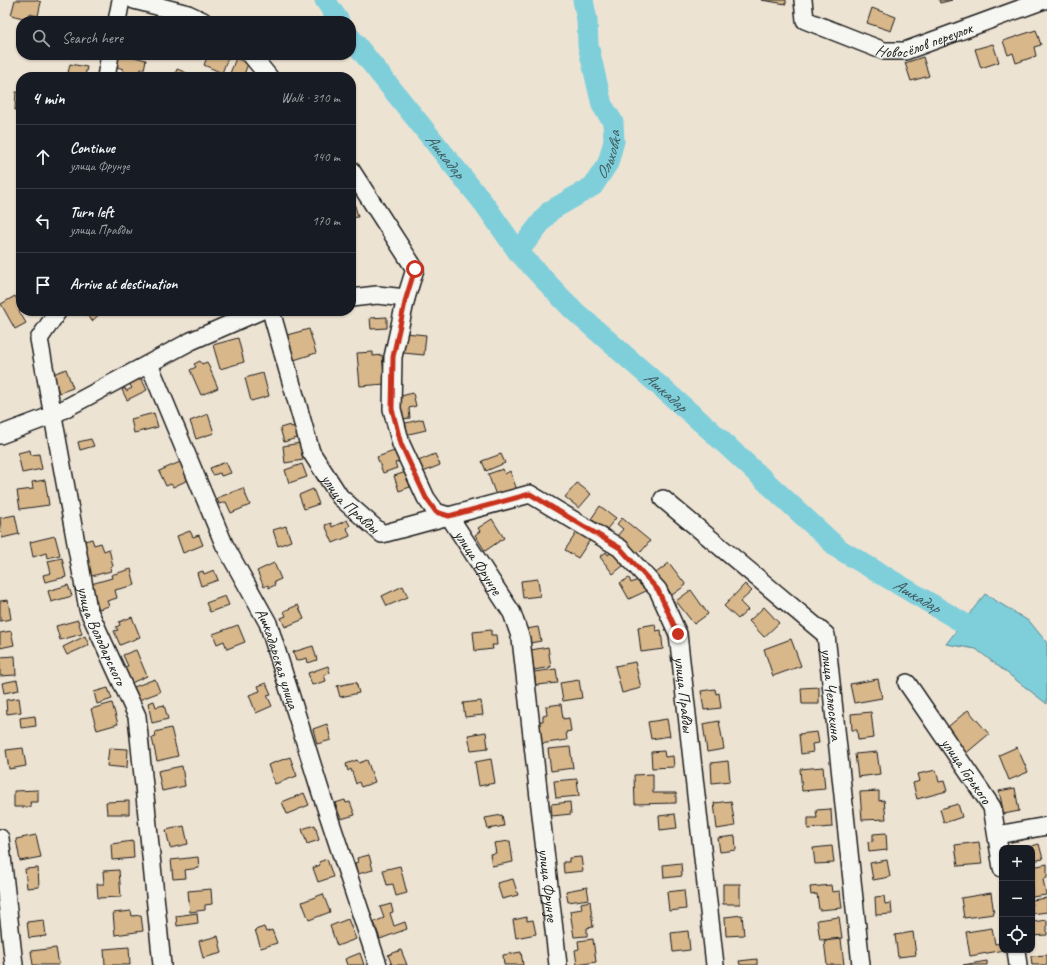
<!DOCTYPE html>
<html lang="en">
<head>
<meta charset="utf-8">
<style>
  :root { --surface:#171b24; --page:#242831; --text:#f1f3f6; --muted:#9ea1a6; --line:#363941 }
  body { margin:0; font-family:Caveat,sans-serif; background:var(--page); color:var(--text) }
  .controls { position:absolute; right:12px; bottom:12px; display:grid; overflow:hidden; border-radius:8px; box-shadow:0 1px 3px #0004 }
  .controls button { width:36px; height:36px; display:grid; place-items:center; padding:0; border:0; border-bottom:1px solid var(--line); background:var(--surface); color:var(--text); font:20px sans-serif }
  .stop { position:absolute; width:12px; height:12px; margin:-9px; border:3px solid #c8321e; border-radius:50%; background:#fff }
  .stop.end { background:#c8321e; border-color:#fff; box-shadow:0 1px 4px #0008 }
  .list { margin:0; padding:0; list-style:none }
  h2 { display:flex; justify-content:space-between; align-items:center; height:52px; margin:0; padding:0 16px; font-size:17px }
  h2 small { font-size:13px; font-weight:400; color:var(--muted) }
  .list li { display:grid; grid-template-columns:26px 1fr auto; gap:12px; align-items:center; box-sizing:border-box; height:64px; padding:0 16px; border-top:1px solid var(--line) }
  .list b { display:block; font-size:15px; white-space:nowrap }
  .list p { margin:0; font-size:13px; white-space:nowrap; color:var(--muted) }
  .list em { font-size:13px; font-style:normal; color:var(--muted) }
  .icon { flex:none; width:22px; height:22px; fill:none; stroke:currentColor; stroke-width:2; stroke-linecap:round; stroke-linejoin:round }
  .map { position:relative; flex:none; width:1047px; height:965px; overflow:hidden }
  .search { position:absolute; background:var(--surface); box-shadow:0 1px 3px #0004; left:16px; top:16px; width:340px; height:44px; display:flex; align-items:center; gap:10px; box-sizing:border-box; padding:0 14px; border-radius:16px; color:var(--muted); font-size:15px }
  .panel { position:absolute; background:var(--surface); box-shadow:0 1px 3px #0004; left:16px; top:72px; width:340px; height:244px; border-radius:16px }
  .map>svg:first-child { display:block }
  .water { fill:#7fcfdb; stroke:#57878f }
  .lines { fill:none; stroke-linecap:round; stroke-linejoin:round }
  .river { stroke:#7fcfdb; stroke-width:21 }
  .building { fill:#d8b78b; stroke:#1c1c1c }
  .minor-casing { stroke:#1c1c1c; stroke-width:20 }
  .minor { stroke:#f6f6f2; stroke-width:17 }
  .route { stroke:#c8321e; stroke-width:5 }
  .labels { text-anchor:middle; stroke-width:3; stroke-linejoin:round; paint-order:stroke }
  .street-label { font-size:16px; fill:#1c1c1c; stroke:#f6f6f2 }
  .water-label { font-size:17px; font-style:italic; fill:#3f5b5f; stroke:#f6f6f2 }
</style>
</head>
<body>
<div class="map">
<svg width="1047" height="965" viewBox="0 0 1047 965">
  <rect width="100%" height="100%" fill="#ede3d3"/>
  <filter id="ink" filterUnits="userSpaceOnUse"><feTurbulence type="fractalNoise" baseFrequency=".025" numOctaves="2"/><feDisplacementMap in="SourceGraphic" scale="8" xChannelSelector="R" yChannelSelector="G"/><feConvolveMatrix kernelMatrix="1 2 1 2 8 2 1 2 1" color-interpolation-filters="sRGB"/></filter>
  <g filter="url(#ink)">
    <path class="water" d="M985 594 1030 622 1047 643V704L976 649 946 644Z"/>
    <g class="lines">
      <g class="river">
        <path d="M325 0 339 21"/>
        <path id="s1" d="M351 38 485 205 518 252 572 309 710 430 839 549 987 637"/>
        <path id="s2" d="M518 252 550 211 593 186 608 163 614 141 613 122 602 105 588 45 587 20 583 0"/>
      </g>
    </g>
    <g class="building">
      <path d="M15 0H35L41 2 38 16 29 14 27 19 11 15Z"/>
      <path d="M761 0H786V4Z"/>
      <path d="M939 0H952L940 3Z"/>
      <path d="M872 8 896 17 891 31 867 23Z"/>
      <path d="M1036 30 1041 45 1034 47 1036 56 1016 63 1013 53 1008 55 1003 41Z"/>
      <path d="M993 44 999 62 981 68 975 49Z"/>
      <path d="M74 55H85L84 59Z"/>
      <path d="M118 55H127L146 60 144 69H141L139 76 123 72V69L115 66Z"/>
      <path d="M208 55H229L222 73 204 65Z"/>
      <path d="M923 57 929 76 911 81 905 63Z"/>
      <path d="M236 58 248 64 243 77 229 76Z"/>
      <path d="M70 64 87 67 85 76 68 73Z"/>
      <path d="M177 69 194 76V77H174Z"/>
      <path d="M21 90V110H15L16 92H20Z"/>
      <path d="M351 195H352L358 217 351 218Z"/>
      <path d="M15 296 21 306V310L19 311 26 323 15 329 1 304Z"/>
      <path d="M83 311H103L92 321Z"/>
      <path d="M387 317V328L371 329 370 318Z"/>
      <path d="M309 329 316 353 294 360 287 335Z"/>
      <path d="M405 333 426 335 424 355 403 353Z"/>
      <path d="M238 338 244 362 220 369 213 345Z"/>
      <path d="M373 352V356L382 355 385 384 360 386 357 353Z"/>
      <path d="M200 361 202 364 207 362 218 388 201 395 190 370 196 367 194 364Z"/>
      <path d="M66 369 73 388 59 393 53 374Z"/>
      <path d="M263 373 269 396 251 401 245 378Z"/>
      <path d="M139 374 147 390 127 400 122 390 125 388 126 391 132 388 127 380Z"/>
      <path d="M413 393 416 406 409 408 410 418 402 419 397 397Z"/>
      <path d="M154 413 158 427 134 433 131 419Z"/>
      <path d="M208 414 214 433 196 439 190 421Z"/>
      <path d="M423 419 426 430 405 435 402 424Z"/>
      <path d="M290 425 291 427 296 426 300 437 284 442 280 428Z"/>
      <path d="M91 439 94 446 80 450 78 442Z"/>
      <path d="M300 443 303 460 285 463 283 446Z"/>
      <path d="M30 450 31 455 39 454 42 469 22 473 18 453Z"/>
      <path d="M397 450 401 461 395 463 397 468 383 473 377 457Z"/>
      <path d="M435 454 440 465 423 472 418 461Z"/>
      <path d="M501 454 505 463 486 471 482 461Z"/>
      <path d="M180 462 188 480 173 487 171 484 166 486 159 471Z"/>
      <path d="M226 462 231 473 221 476 220 473 213 475 210 468Z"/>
      <path d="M302 464 307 477 289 483 285 470Z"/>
      <path d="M503 469 505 474 510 471 517 490 497 498 488 474Z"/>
      <path d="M406 472 410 487 399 491 394 476Z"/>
      <path d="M45 480 49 505 20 509 17 491 33 489 32 482Z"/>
      <path d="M577 483 591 494 579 508 565 497Z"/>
      <path d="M243 488 250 505 231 513 226 502 219 504 217 498Z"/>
      <path d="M313 489 319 504 304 509 299 495Z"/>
      <path d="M600 506 616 518 606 530 591 519Z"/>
      <path d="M15 515 19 534 2 538 0 518Z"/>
      <path d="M622 518 650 541 641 552 639 550 634 556 617 536 623 529 617 524Z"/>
      <path d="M492 519 504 538 485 551 475 535 480 531 478 528Z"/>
      <path d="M347 520 350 526 347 528 350 536 333 543 325 525 331 523 332 527Z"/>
      <path d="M286 526 291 541 278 546 273 530Z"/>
      <path d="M579 529 592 537 578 558 565 550Z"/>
      <path d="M190 531 193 537 199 535 203 545 183 553 177 536Z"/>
      <path d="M55 536 60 555 47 558 46 553 33 557 30 542Z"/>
      <path d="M92 539 94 545 101 543 104 551 109 549 113 566 110 567 111 571 88 577 81 542Z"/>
      <path d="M613 551 624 565 613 574 600 557 606 552 608 555Z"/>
      <path d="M62 558 66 577 45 582 43 575 51 573 48 561Z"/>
      <path d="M274 563 281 579 274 582 275 585 269 588 268 585 264 587 257 571Z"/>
      <path d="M669 563 686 585 672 595 656 573Z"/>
      <path d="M131 569 135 585 115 590 117 598 107 601 109 606 99 609 91 584 112 578 111 575Z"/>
      <path d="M214 570 218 580 201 586 197 573 203 571 204 574Z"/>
      <path d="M629 578 631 583 640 579 646 591 629 599 620 583Z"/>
      <path d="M538 579 540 596 523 598 521 581Z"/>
      <path d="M745 584 752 591 740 602 748 610 738 619 724 606Z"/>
      <path d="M68 585 72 596 51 602 48 591Z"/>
      <path d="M403 586 408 597 387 606 382 596Z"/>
      <path d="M691 590 708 614 694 624 676 601Z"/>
      <path d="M225 596 229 605 210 612 206 603Z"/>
      <path d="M8 600 11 619 0 621V601Z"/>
      <path d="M298 605 304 619 285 627 281 618 286 616 284 611Z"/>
      <path d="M764 607 779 623 764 637 749 621Z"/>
      <path d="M132 617 140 637 120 645 114 631 118 630 116 627 120 625 119 622Z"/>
      <path d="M78 620 82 634 60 640 56 626Z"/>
      <path d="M655 624 656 631 661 630 663 649 641 652 638 627Z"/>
      <path d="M238 625 245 642 227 649 224 641 217 644 213 634Z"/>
      <path d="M538 627 541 641 530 643 527 629Z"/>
      <path d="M491 630V635H496L497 645H492L493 649 475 651 473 632Z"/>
      <path d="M11 631 14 645 0 648V633Z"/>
      <path d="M85 636 89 645 67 655 63 647Z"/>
      <path d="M791 639 801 666 773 676 764 649Z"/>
      <path d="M313 646 317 660 308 663 307 658 296 661 293 652Z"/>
      <path d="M548 647 551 667 534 670 531 650Z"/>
      <path d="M136 650 147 676 131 683 124 667 128 666 123 655Z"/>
      <path d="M15 656 16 675 0 676V657Z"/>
      <path d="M635 662 641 688 622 693 615 666Z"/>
      <path d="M328 666 330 673 324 675 326 681 312 685 308 673Z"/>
      <path d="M556 669 558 683 536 685 534 672Z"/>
      <path d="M155 679 160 692 139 700 134 687Z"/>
      <path d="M878 679 882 698 854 703 850 684Z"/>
      <path d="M17 680 19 690 4 693 2 683Z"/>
      <path d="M579 680 582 698 563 701 560 683Z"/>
      <path d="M356 682 359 693 340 697 337 686Z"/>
      <path d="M266 683 271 694 267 695 272 706 256 713 249 695 260 691 258 686Z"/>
      <path d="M819 687V704H802L801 688Z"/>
      <path d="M108 688 112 699 97 704 94 692Z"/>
      <path d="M715 689 716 694 719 693 721 708 704 710 701 691Z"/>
      <path d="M19 698 21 712 7 714 6 700Z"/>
      <path d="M154 701 156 707 164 705 168 719 152 723 148 703Z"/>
      <path d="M481 701 483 715 465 717 463 703Z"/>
      <path d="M112 703 118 724 97 730 91 709Z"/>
      <path d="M561 704 563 719 569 718 571 731 566 732 567 740 540 744 538 732 541 731 539 721H543V716L547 715 546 706Z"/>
      <path d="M968 710 989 734 964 755 943 731Z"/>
      <path d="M871 712 874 738 858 740 857 730H852L851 714Z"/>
      <path d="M35 716 36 726 21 728 20 718Z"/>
      <path d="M667 719 670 736 651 739 648 722Z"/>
      <path d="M719 721 724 749 707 752 703 724Z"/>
      <path d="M327 724 331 740 317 744 313 729Z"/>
      <path d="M171 728 178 756 157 761 152 738 156 737 155 732Z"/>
      <path d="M486 732 488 748 471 750 468 735Z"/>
      <path d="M817 732 819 743 812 744 813 752 801 754 799 734Z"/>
      <path d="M570 747 573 768 551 771 548 749Z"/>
      <path d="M1017 747 1028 772 1009 780 999 755Z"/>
      <path d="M23 748 26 766 9 769 6 750Z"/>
      <path d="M109 748 128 749 127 768 107 766Z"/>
      <path d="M664 751 665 757 673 756 674 767 652 768 651 752Z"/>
      <path d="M877 752 880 774 858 777 855 754Z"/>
      <path d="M290 757 297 776 275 784 268 765Z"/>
      <path d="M491 759 495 783 479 786 475 762Z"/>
      <path d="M357 760 359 763 367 760 375 782 361 787 359 782 356 784 351 769 348 771 346 764Z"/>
      <path d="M728 761 730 781 712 783 711 763Z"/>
      <path d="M182 766 185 786 162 791 158 771Z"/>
      <path d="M823 767 825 789 802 791 800 769Z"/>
      <path d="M936 770 939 782 944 781 947 791 917 799 913 783 920 781 918 774Z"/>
      <path d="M653 774V793H676V803L635 804 634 775Z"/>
      <path d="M577 779 579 796 556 798 554 781Z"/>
      <path d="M1015 788 1019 811 1004 814 999 791Z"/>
      <path d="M38 790V802H30L31 807H14V791Z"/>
      <path d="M879 791V801L884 800 886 819 862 820 860 792Z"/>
      <path d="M304 793 309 805 287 814 282 802Z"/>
      <path d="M345 800 346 803 350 802 355 815 341 819 335 803Z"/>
      <path d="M129 801V814H107L106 802Z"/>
      <path d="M731 801 735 826 717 829 714 803Z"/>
      <path d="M570 802 571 814 552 816 551 804Z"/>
      <path d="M958 804 962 817 944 823 940 809Z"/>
      <path d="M831 809 832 827 808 829V818H817L816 810Z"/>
      <path d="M675 814 677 828 660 830 659 816Z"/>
      <path d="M502 815 504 826 488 829 485 818Z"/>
      <path d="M315 825 319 840 307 844 302 829Z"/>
      <path d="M184 826 188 844 170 848 166 830Z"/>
      <path d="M886 833 887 850 869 852 868 842 873 841V834Z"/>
      <path d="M36 835 41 857 20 861 16 839Z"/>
      <path d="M735 836 736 850 720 852 718 838Z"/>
      <path d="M133 841 134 858 112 860 111 844Z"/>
      <path d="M510 841 513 862 492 866 490 854 496 853 494 843Z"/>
      <path d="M979 842 982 864 958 866 955 845Z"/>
      <path d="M1039 844 1043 859 1032 861V848H1025Z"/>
      <path d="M832 846 834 863 815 864 813 848Z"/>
      <path d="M369 855 373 870 358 874 355 863 358 862 357 858Z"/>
      <path d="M198 857 199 868 185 870 186 878 173 879 171 860Z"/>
      <path d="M581 857 583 871 564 873 563 862H569V858Z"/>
      <path d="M327 859 333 877 318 882 313 868 320 865 319 862Z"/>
      <path d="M887 860 890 877 873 880 870 863Z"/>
      <path d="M681 863 682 876 664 878 663 865Z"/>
      <path d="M1047 864V878L1043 879 1046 895 1032 897V867Z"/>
      <path d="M400 866 407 893 396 896 393 884 387 885 383 870Z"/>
      <path d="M38 868 39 887 27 888 25 869Z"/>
      <path d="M119 870 121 897 98 898 97 884H104L103 871Z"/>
      <path d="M513 879 518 895 502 899 497 883Z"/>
      <rect x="723" y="884" width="17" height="20"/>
      <path d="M831 885 832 892 840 891 842 908 819 910 817 894 811 895 810 887Z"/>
      <path d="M587 887 589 899 568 902 566 891Z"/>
      <path d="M211 889 212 904 205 905V910L190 912 188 891Z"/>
      <path d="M684 890 686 909 669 911 667 892Z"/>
      <path d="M991 893 994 914 964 918 961 898Z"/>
      <path d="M323 894 330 912 309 920 302 902Z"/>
      <path d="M884 896 885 904 891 903 892 914 876 915 875 897Z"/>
      <path d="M1047 898V912L1032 914V900Z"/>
      <path d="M590 901 593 927 587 928V936L574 937 570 911 582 909 581 903Z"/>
      <path d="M391 904 393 912 390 913 394 926 405 922 407 929 380 939 374 922 384 918 380 907Z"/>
      <path d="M131 911 132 916 141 915 143 931 115 935 113 913Z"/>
      <path d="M197 913 198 923 177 926 176 916Z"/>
      <path d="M742 915 744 935 726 936 725 917Z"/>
      <path d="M527 917V921L533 920 536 934 516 938 513 920Z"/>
      <path d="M839 917 842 938 820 940 817 920Z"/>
      <path d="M348 919 356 939 337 946 330 926Z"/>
      <path d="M44 920 46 936 29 938 27 922Z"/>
      <path d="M1047 920V935L1032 936V922Z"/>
      <path d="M264 927 266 932 272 930 277 943 261 948 255 930Z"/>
      <path d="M992 928 995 944 1002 943V950H1005L970 956 966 932Z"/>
      <path d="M688 931 690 950 673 952 671 933Z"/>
      <path d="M913 932 916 955 898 957 895 935Z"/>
      <path d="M218 936 222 953 203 958 199 941Z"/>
      <path d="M593 939 596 962 577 965 575 950 579 949 578 941Z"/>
      <path d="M841 939 844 965H827L824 941Z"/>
      <path d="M129 947 130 965H105L104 949Z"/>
      <path d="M56 948 59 965H33L31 951Z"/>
      <path d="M401 950 407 965H392L388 955Z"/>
      <path d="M521 952 523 965H504L503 955Z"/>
      <path d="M360 953 364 965H347L345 959Z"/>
      <path d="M1047 955V965H1032L1031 956Z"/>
      <path d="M757 959V965H740L739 961Z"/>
      <path d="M987 961V965H963Z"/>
    </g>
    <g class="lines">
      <g class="minor-casing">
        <g id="minor">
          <path d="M134 0 188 14 203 21"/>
          <path id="s3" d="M803 0 805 20 884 51H905L1044 0"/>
          <path d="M117 21 121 0"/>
          <path d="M251 55 269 77"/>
          <path d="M106 77 110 55"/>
          <path id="s4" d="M351 170 415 269 406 298 393 357 392 409 401 444 426 498 436 512 449 516 512 613 521 639 558 965"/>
          <path d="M351 298 377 295 406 298"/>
          <path id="s5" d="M58 311 39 339 88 609 137 716 162 965"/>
          <path id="s6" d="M271 311 311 452 340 497 382 534 530 494 620 548 658 590 678 634 715 965"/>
          <path id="s7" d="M149 364 224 544 268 623 320 790 378 965"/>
          <path d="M0 435 53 415 191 341 260 311"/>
          <path id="s8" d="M663 499 826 635 861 965"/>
          <path id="s9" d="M907 683 992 807 1002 868"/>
          <path d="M997 835 1047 826"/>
          <path d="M0 838 14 965"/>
          <path d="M1016 950 1018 965"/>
        </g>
      </g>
      <use href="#minor" class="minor"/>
    </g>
  </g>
  <g class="lines" filter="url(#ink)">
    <path class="route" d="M415 269 406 298 393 357 392 409 401 444 426 498 436 512 449 516 530 494 620 548 658 590 678 634"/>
  </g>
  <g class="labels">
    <g class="street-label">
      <text dy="6" stroke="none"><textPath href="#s3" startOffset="147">Новосёлов переулок</textPath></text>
      <text dy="6" stroke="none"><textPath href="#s6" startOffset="212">улица Правды</textPath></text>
      <text dy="6" stroke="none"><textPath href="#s4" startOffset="442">улица Фрунзе</textPath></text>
      <text dy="6" stroke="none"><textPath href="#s5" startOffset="338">улица Володарского</textPath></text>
      <text dy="6" stroke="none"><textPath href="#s7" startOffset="322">Ашкадарская улица</textPath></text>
      <text dy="6" stroke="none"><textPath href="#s8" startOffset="272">улица Челюскина</textPath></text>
      <text dy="6" stroke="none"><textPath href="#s6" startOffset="680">улица Правды</textPath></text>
      <text dy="6" stroke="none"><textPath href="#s9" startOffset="106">улица Горького</textPath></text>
      <text dy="6" stroke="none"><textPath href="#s4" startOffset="778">улица Фрунзе</textPath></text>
    </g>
    <g class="water-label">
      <text dy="6" stroke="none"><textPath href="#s2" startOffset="137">Ольховка</textPath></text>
      <text dy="6" stroke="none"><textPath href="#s1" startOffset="151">Ашкадар</textPath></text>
      <text dy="6" stroke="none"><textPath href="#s1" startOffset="475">Ашкадар</textPath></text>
      <text dy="6" stroke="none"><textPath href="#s1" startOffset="800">Ашкадар</textPath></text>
    </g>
  </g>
</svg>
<div class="controls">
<button>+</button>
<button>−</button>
<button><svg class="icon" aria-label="locate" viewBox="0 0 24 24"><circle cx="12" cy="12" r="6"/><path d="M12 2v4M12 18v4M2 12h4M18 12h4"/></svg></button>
</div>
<div class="stop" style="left:415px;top:269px"></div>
<div class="stop end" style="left:678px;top:634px"></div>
<div class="search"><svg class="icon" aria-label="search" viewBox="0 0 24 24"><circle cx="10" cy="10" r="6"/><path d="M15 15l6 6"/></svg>Search here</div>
<section class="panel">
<h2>4 min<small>Walk · 310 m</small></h2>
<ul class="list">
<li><svg class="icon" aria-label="ahead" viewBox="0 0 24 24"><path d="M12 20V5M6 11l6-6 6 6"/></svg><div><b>Continue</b><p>улица Фрунзе</p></div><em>140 m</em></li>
<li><svg class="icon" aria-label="left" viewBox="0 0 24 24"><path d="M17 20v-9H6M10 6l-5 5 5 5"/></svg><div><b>Turn left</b><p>улица Правды</p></div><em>170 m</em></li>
<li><svg class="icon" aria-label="arrive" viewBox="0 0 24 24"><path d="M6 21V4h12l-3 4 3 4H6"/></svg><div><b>Arrive at destination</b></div></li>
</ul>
</section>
</div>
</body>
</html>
